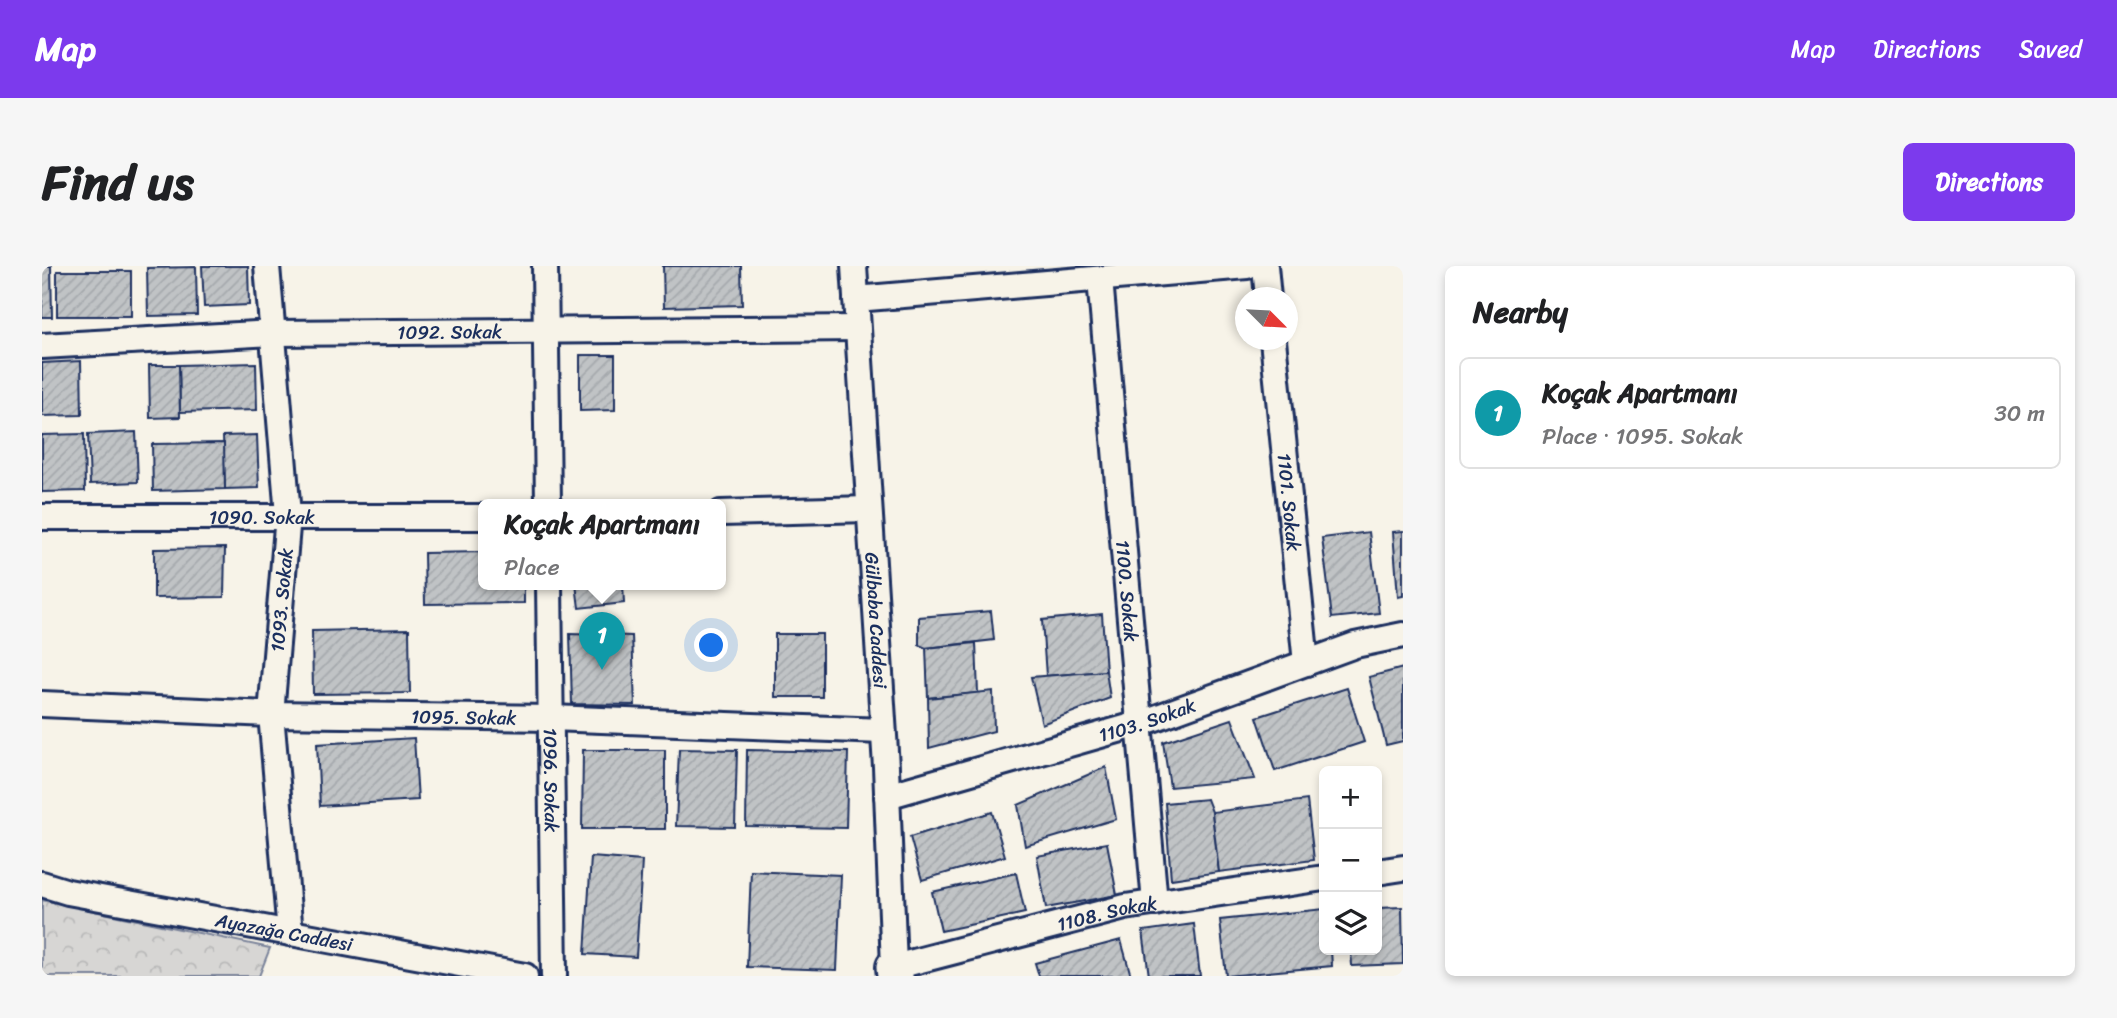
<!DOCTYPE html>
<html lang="en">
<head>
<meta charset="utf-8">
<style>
  :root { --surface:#fff; --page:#f6f6f6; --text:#202124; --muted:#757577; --line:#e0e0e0; --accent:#7c3aed }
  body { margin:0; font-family:Sriracha,sans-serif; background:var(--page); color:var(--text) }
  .controls { position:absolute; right:21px; bottom:21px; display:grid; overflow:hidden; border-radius:10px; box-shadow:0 4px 10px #0003 }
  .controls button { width:63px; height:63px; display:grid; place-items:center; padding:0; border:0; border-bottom:2px solid var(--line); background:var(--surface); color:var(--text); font:35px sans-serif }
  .compass { position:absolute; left:1193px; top:21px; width:63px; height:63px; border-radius:50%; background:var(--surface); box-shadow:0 4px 10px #0003; rotate:114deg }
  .you { position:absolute; left:670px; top:380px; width:24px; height:24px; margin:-18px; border:5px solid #fff; border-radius:50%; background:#1a73e8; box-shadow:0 0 0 10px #1a73e833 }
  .badge { display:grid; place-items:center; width:46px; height:46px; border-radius:50%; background:var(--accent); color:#fff; font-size:23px; font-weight:700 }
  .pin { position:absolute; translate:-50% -58px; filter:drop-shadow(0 2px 4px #0008) }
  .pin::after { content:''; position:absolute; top:37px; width:24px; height:21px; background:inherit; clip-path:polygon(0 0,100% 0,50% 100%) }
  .popup { position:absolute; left:436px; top:233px; width:248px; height:91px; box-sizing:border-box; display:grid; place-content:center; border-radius:10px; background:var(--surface); filter:drop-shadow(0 2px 5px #0005); font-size:23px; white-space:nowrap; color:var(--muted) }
  .popup b { font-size:26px; color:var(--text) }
  .popup::after { content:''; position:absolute; left:50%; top:100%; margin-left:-14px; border:14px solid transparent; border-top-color:var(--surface) }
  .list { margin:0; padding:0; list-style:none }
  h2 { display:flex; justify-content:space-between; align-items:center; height:91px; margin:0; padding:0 28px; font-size:30px }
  h2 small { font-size:23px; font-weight:400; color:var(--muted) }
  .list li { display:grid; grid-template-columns:46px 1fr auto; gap:21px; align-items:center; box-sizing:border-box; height:112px; margin:0 14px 14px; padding:0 14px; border:2px solid var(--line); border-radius:10px }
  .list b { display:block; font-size:26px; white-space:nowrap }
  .list p { margin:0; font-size:23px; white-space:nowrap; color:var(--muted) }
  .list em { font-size:23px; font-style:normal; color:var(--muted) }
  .icon { flex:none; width:38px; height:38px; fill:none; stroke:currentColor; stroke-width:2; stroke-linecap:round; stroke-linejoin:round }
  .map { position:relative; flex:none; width:1361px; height:710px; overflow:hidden; border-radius:10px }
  header { display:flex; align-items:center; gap:42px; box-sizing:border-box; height:98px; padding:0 35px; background:var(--accent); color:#fff }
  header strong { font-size:33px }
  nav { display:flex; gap:38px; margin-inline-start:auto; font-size:24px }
  .intro { display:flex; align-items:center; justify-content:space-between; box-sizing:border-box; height:168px; padding:0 42px }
  h1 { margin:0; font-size:49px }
  .button { padding:18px 32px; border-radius:10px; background:var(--accent); color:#fff; font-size:24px; font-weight:700 }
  main { display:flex; gap:42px; padding:0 42px }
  aside { flex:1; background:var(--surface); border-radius:10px; box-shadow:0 4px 10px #0003 }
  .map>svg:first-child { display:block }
  .park { fill:url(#park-crowns); stroke:#798299; stroke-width:2 }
  .building { fill:url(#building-hatch); stroke:#1b2f5e; stroke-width:2 }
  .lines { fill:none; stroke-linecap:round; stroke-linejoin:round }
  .street-casing { stroke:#1b2f5e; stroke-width:30 }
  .secondary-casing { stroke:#1b2f5e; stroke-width:40 }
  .street { stroke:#f7f3e8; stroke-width:24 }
  .secondary { stroke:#f7f3e8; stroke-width:35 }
  .labels { text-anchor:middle; stroke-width:6; stroke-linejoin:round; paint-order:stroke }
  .street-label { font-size:19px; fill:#1b2f5e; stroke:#f7f3e8 }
</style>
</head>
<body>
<header>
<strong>Map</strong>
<nav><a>Map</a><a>Directions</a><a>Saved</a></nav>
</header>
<div class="intro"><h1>Find us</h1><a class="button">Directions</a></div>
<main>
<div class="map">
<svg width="1361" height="710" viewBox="0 0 1361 710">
  <defs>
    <pattern id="park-crowns" width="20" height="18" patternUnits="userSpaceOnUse" patternTransform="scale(1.75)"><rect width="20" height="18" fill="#d7d6d4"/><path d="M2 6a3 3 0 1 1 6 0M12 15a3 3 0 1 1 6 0" fill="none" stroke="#b8b8b8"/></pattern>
    <pattern id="building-hatch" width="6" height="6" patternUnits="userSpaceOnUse" patternTransform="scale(1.75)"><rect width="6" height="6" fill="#c0c3c5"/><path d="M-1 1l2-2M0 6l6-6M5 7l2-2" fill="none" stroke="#a4a8ac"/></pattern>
  </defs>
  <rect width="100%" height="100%" fill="#f7f3e8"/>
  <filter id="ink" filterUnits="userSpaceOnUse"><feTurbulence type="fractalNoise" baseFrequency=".0143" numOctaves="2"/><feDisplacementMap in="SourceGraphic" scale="14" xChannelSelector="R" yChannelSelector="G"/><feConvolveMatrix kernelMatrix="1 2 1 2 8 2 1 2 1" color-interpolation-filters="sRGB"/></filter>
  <g filter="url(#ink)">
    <path class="park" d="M0 634 228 682 217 710H0Z"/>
    <g class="building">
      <path d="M0 0H9L10 51H0Z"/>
      <path d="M160 0H206L207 39 162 41Z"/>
      <path d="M621 0H699L700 39 622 41Z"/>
      <path d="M154 1 155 49 106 50 105 2Z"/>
      <rect x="15" y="5" width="74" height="45"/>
      <path d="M538 89H573V144L538 145Z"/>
      <path d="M39 95 40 149 0 150V97Z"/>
      <path d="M214 97 215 144 138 146 137 99Z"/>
      <path d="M107 99H137L138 151 108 152Z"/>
      <path d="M94 166 96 216 48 218 46 168Z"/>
      <path d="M42 168 43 225 0 226V169Z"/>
      <path d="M215 169 217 222 183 223 181 170Z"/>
      <path d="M182 177 183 223 111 225 110 178Z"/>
      <path d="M1361 265V330L1356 331 1351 266Z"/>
      <path d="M1327 266 1337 347 1290 352 1280 272Z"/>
      <path d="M183 282 182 331 112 332V283Z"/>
      <path d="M441 286V318H482V337L383 338 382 287Z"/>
      <path d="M534 318H581L582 337 537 342Z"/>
      <path d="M949 345 952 374 884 382 877 379V351Z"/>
      <path d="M1060 348 1064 405 1004 410 1000 354Z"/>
      <path d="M367 363 368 427 271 428 270 365Z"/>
      <path d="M528 368 590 370 593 439 530 438Z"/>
      <rect x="733" y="368" width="47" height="63"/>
      <path d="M934 377 936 427 886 432 884 382Z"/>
      <path d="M1361 402V475L1344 479 1327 411Z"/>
      <path d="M1064 405 1068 432 1000 458 989 411Z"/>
      <path d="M1305 422 1322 476 1233 505 1215 451Z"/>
      <path d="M951 425 952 465 887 482 886 432Z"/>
      <path d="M1190 453 1213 513 1128 521 1121 476Z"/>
      <path d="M372 472 376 534 278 540 275 478Z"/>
      <path d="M637 483 695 484 693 561 634 560Z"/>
      <path d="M541 484H623V563H540Z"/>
      <path d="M705 484 806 486 804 562 704 560Z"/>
      <path d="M1064 501 1074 553 983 580 976 539Z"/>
      <path d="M1165 533 1170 546 1177 606 1129 613 1123 537Z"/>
      <path d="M1265 534 1272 594 1177 606 1170 546Z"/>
      <path d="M950 546 963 590 880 614 868 571Z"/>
      <path d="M1065 577 1075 629 1004 642 995 590Z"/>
      <path d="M549 591 600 595 594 691 543 688Z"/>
      <path d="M709 605 799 609 795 704 705 701Z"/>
      <path d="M974 607 983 647 899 665 890 626Z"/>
      <path d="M1360 641 1361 698 1310 700 1309 684H1335V642Z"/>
      <path d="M1282 643V684H1289L1290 700 1184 710 1178 654Z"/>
      <path d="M1152 658 1158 710H1107L1101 665Z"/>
      <path d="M1079 674 1089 710H997L993 697Z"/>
    </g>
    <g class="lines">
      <g class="street-casing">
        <g id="street">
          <path d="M225 0 246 249 229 448 248 667"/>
          <path d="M503 0 506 238"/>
          <path id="s1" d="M812 0 844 501 852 701 1083 641 1282 612"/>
          <path d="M1223 0 1226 32"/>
          <path id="s2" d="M1058 13 1113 637"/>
          <path d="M814 33 1205 0"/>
          <path id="s3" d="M1231 74 1264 397"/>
          <path id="s4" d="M0 80 231 67 815 62"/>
          <path d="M679 247 827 243"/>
          <path id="s5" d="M0 251H441"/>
          <path id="s6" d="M507 318 512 710"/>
          <path id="s7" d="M0 438 229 448 509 452 841 465"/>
          <path id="s8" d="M845 530 1097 458 1313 379 1361 369"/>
          <path d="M1335 606 1361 602"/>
          <path id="s9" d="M0 618 26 626 483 710"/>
        </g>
      </g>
      <g class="secondary-casing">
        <path id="secondary" d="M852 701 853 710"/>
      </g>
      <use href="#street" class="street"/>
      <use href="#secondary" class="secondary"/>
    </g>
  </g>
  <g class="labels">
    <g class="street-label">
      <text dy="7" stroke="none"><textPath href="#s4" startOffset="408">1092. Sokak</textPath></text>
      <text dy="7" stroke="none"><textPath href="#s3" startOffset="163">1101. Sokak</textPath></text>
      <text dy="7" stroke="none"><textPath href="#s5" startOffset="220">1090. Sokak</textPath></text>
      <text dy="7" stroke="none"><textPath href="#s2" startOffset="313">1100. Sokak</textPath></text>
      <text transform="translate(239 334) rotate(-85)" y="7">1093. Sokak</text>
      <text dy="7" stroke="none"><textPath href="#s1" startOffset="355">Gülbaba Caddesi</textPath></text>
      <text dy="7" stroke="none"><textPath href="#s7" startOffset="422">1095. Sokak</textPath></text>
      <text dy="7" stroke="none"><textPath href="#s8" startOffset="271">1103. Sokak</textPath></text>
      <text dy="7" stroke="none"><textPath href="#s6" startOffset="196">1096. Sokak</textPath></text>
      <text dy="7" stroke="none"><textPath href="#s1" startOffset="922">1108. Sokak</textPath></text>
      <text dy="7" stroke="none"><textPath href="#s9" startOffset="247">Ayazağa Caddesi</textPath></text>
    </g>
  </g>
</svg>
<div class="controls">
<button>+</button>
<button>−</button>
<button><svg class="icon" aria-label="layers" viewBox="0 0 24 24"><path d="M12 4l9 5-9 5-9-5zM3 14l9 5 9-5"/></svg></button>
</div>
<svg class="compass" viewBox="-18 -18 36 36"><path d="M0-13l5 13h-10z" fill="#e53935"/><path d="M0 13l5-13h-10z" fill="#757577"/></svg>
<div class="you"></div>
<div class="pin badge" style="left:560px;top:404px;background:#0f9aa8">1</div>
<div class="popup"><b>Koçak Apartmanı</b>Place</div>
</div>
<aside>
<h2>Nearby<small></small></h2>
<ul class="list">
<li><span class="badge" style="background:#0f9aa8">1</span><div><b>Koçak Apartmanı</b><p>Place · 1095. Sokak</p></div><em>30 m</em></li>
</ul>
</aside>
</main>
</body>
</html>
